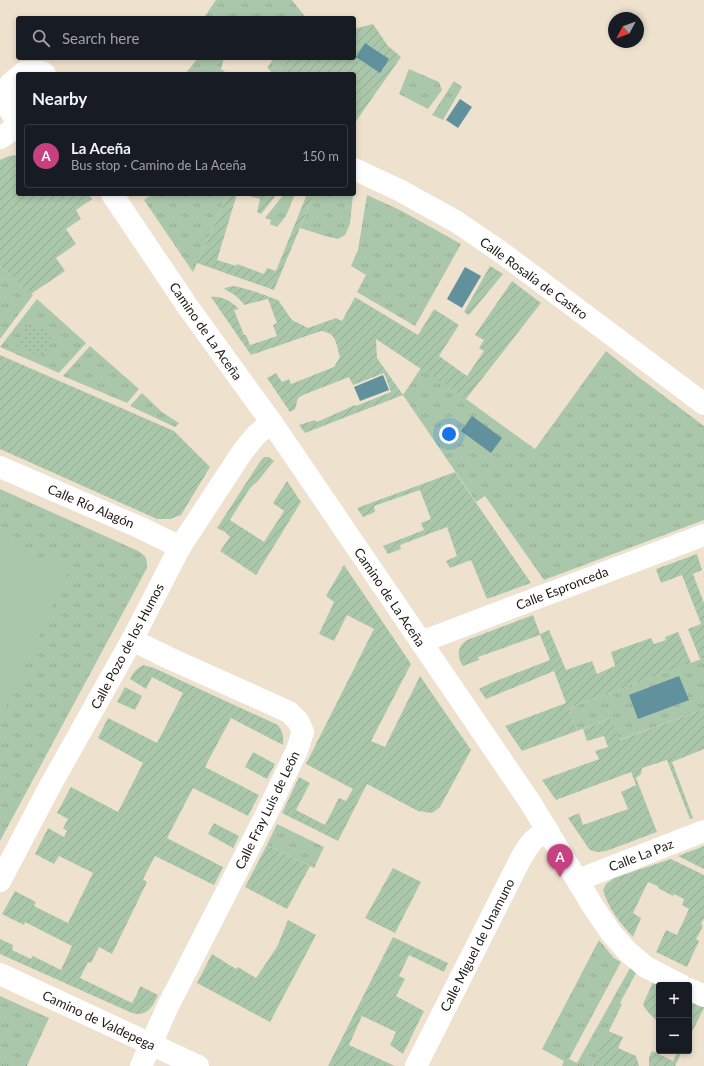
<!DOCTYPE html>
<html lang="en">
<head>
<meta charset="utf-8">
<style>
  :root { --surface:#171b24; --page:#20242c; --text:#f1f3f6; --muted:#9ea1a6; --line:#363941; --accent:#c74181 }
  body { margin:0; font-family:Lato,sans-serif; background:var(--page); color:var(--text) }
  .controls { position:absolute; right:12px; bottom:12px; display:grid; overflow:hidden; border-radius:4px; box-shadow:0 2px 6px #0003 }
  .controls button { width:36px; height:36px; display:grid; place-items:center; padding:0; border:0; border-bottom:1px solid var(--line); background:var(--surface); color:var(--text); font:20px sans-serif }
  .compass { position:absolute; left:608px; top:12px; width:36px; height:36px; border-radius:50%; background:var(--surface); box-shadow:0 2px 6px #0003; rotate:229deg }
  .you { position:absolute; left:449px; top:434px; width:14px; height:14px; margin:-10px; border:3px solid #fff; border-radius:50%; background:#1a73e8; box-shadow:0 0 0 6px #1a73e833 }
  .badge { display:grid; place-items:center; width:26px; height:26px; border-radius:50%; background:var(--accent); color:#fff; font-size:13px; font-weight:700 }
  .pin { position:absolute; translate:-50% -33px; filter:drop-shadow(0 1px 2px #0008) }
  .pin::after { content:''; position:absolute; top:21px; width:14px; height:12px; background:inherit; clip-path:polygon(0 0,100% 0,50% 100%) }
  .list { margin:0; padding:0; list-style:none }
  h2 { display:flex; justify-content:space-between; align-items:center; height:52px; margin:0; padding:0 16px; font-size:17px }
  h2 small { font-size:13px; font-weight:400; color:var(--muted) }
  .list li { display:grid; grid-template-columns:26px 1fr auto; gap:12px; align-items:center; box-sizing:border-box; height:64px; margin:0 8px 8px; padding:0 8px; border:1px solid var(--line); border-radius:4px }
  .list b { display:block; font-size:15px; white-space:nowrap }
  .list p { margin:0; font-size:13px; white-space:nowrap; color:var(--muted) }
  .list em { font-size:13px; font-style:normal; color:var(--muted) }
  .icon { flex:none; width:22px; height:22px; fill:none; stroke:currentColor; stroke-width:2; stroke-linecap:round; stroke-linejoin:round }
  .map { position:relative; flex:none; width:704px; height:1066px; overflow:hidden }
  .search { position:absolute; background:var(--surface); box-shadow:0 2px 6px #0003; left:16px; top:16px; width:340px; height:44px; display:flex; align-items:center; gap:10px; box-sizing:border-box; padding:0 14px; border-radius:4px; color:var(--muted); font-size:15px }
  .panel { position:absolute; background:var(--surface); box-shadow:0 2px 6px #0003; left:16px; top:72px; width:340px; height:124px; border-radius:4px }
  .map>svg:first-child { display:block }
  .grass { fill:url(#grass-tufts) }
  .park { fill:url(#park-dots) }
  .garden { fill:url(#garden-furrows) }
  .pitch { fill:#abc7ab }
  .water { fill:#60919c }
  .lines { fill:none; stroke-linecap:round; stroke-linejoin:round }
  .minor { stroke:#fff; stroke-width:22 }
  .labels { text-anchor:middle; stroke-width:3.5; stroke-linejoin:round; paint-order:stroke }
  .street-label { font-size:13px; fill:#1c1811; stroke:#fff }
</style>
</head>
<body>
<div class="map">
<svg width="704" height="1066" viewBox="0 0 704 1066">
  <defs>
    <pattern id="grass-tufts" width="24" height="20" patternUnits="userSpaceOnUse"><rect width="24" height="20" fill="#abc7ab"/><path d="M3 7l-1-3M5 7V3M7 7l1-3M15 17l-1-3M17 17v-4M19 17l1-3" fill="none" stroke="#93aa92"/></pattern>
    <pattern id="park-dots" width="8" height="8" patternUnits="userSpaceOnUse"><rect width="8" height="8" fill="#abc7ab"/><path d="M2 2h.1M6 6h.1" fill="none" stroke="#93aa92" stroke-width="1.8" stroke-linecap="round"/></pattern>
    <pattern id="garden-furrows" width="10" height="10" patternUnits="userSpaceOnUse"><rect width="10" height="10" fill="#abc7ab"/><path d="M-1 1l2-2M0 10L10 0M9 11l2-2" fill="none" stroke="#93aa92"/></pattern>
  </defs>
  <rect width="100%" height="100%" fill="#eee2cf"/>
  <g class="grass">
    <path d="M216 0H292L306 18H210L205 16Z"/>
    <path d="M198 58H224L221 69 228 74H185Z"/>
    <path d="M274 58H289L278 74H269L271 71 267 68Z"/>
    <path d="M409 69 439 82 442 90 428 109 399 94Z"/>
    <path d="M454 81 462 87 443 120 432 115Z"/>
    <path d="M153 194H228L193 272 144 200Z"/>
    <path d="M284 194H295L286 216 277 227 270 224 271 220 265 218Z"/>
    <path d="M314 194H353L350 224 345 235 338 239 325 236 300 228Z"/>
    <path d="M367 195 400 210 461 244 415 326 357 292 366 275 351 266 358 250Z"/>
    <path d="M0 266 33 295 0 339Z"/>
    <path d="M37 299 86 343 59 373 0 347Z"/>
    <path d="M90 346 139 389 127 403 63 376Z"/>
    <path d="M606 351 636 375 704 426V520L544 580 485 496 476 502 403 395 421 368 466 399 535 449Z"/>
    <path d="M142 393 162 412 179 423 175 427 130 406Z"/>
    <path d="M0 489 136 550C146 556 147 556 147 568L0 841Z"/>
    <path d="M704 658V709L619 740 611 718 577 731 569 708Z"/>
    <path d="M277 824 324 847 314 868 267 845Z"/>
    <path d="M599 940 614 958 621 962 569 1059 577 1063 630 968 637 971 620 1003 622 1004 592 1066H562L564 1061 542 1049Z"/>
    <path d="M0 996 49 1018 27 1066H0Z"/>
  </g>
  <path class="park" d="M29 322 54 335 42 358 17 346Z"/>
  <g class="garden">
    <path d="M373 24 388 46 401 57 354 124V74H278L289 58H354V29Z"/>
    <path d="M18 155V194H88L92 199 76 210 81 219 66 229 76 244 56 258 65 271 31 294 0 266V160L9 156Z"/>
    <path d="M228 194H237L217 260 236 266 237 264 264 274 267 268 276 271 307 194H314L274 290 197 263Z"/>
    <path d="M243 194H277L261 214 257 212 260 199Z"/>
    <path d="M490 266 503 274 469 315 464 312Z"/>
    <path d="M512 281 541 303 466 399 376 339 377 358 403 395 305 433 299 425 315 420 317 422 355 405 356 406 391 392 384 373 353 385 349 377 303 395 298 398 295 409 290 412 267 378 276 373 282 382 289 379 291 384 334 367 340 357C336 344 337 333 321 331L251 355 211 297C222 296 231 301 239 309L234 310 244 335H246L250 345 277 336 273 325 277 323 268 299 244 305C239 297 232 293 224 289L228 287 235 286 253 291 278 300 292 320 308 328 336 318 342 321 355 297 418 335 434 309 459 325 439 356 467 376 484 351 479 348 484 340 475 335Z"/>
    <path d="M0 355 174 431 210 467 181 515 170 519H157L0 449Z"/>
    <path d="M264 457H269L274 461 257 482 250 488 230 520 264 542 284 511 273 503 287 481 301 502 256 575 220 551 230 537 225 532 217 528 261 460Z"/>
    <path d="M455 472 531 583 487 599 471 560 450 568 446 561 457 556 447 527 400 545 401 549 388 554 383 546 424 530 421 523 431 519 420 490 374 506 375 512 363 517 357 508Z"/>
    <path d="M697 554 702 570 693 574 704 603V658L700 659 688 629 701 624 682 575 661 583 656 569Z"/>
    <path d="M344 565 411 664 371 741 385 747 420 676 471 750 440 807 432 813 418 811 367 784 338 841 282 813 299 777 310 783 296 810 325 825 339 798 346 801 353 789 306 764 374 629 347 615 334 641 319 634 334 602 326 596Z"/>
    <path d="M533 615 540 634 549 630 566 670 592 661 597 674 615 666 611 652 651 638 654 644 666 640 665 637 678 632 691 663 569 708 577 731 522 751 505 726 566 703 554 671 486 699 479 689 491 683 550 660 540 635 478 657 479 660 463 666C456 656 458 646 467 640Z"/>
    <path d="M143 665 154 668 278 725C283 732 284 737 283 745L231 718 205 767 259 795 248 816 193 788 167 838 223 867 214 885 155 856 143 879 147 882 112 954 99 947 91 963 88 962 80 978 132 1003 137 994 140 986 158 995C152 1007 148 1017 132 1013L0 954V939L13 945 12 950 31 959 33 956 61 970 72 946 25 922 24 925 2 914 15 891 36 902 34 906 68 923 93 873 59 856 54 864 35 854 48 828 64 837 67 831 63 828 68 819 57 813 71 787 118 812 143 763 98 738 108 718 126 727 157 743 183 693 152 677 146 689 130 679C133 673 136 669 143 665Z"/>
    <path d="M125 687 142 696 135 710 117 702Z"/>
    <path d="M704 709V749L672 762 693 818 690 819 667 760 642 768 641 774 636 778 657 832 606 851C600 852 595 853 589 849L568 818 579 813 583 825 628 809 621 792 636 785 631 772 556 800 542 780 599 759 595 751 608 747 604 736 587 741 583 729 611 718 620 740Z"/>
    <path d="M253 752 275 764 267 779 245 767Z"/>
    <path d="M214 823 239 836 233 848 208 834Z"/>
    <path d="M267 845 310 866 287 909 245 887Z"/>
    <path d="M704 846V869L678 856Z"/>
    <path d="M671 859 704 875V918L701 924 703 926 696 939 699 941 687 967 656 952 666 930 677 935 689 909 682 905 684 899 674 894 673 896 658 888V886L648 882 633 913 641 918 633 937C620 923 608 908 603 890L606 884 614 878Z"/>
    <path d="M393 868 421 882 395 933 365 918Z"/>
    <path d="M288 920 316 935 270 1022 197 983 212 954 236 969 238 967 256 978 277 947Z"/>
    <path d="M393 937 448 963 444 972 409 955 399 976 405 979 396 996 424 1011 403 1054 390 1045 396 1032 362 1016 349 1045 395 1066H328Z"/>
    <path d="M654 980 659 985V1026C656 1017 646 1013 643 1004Z"/>
    <path d="M689 997 704 1005V1008L689 1038Z"/>
    <path d="M608 1031 623 1037 618 1048 636 1056 639 1066H592Z"/>
    <path d="M652 1051 673 1061 678 1051H682L675 1066H649V1057Z"/>
  </g>
  <path class="pitch" d="M0 540 69 570 0 720Z"/>
  <g class="water">
    <path d="M365 43 389 59 380 73 356 57Z"/>
    <path d="M460 99 472 107 458 128 446 120Z"/>
    <path d="M465 267 481 276 462 308 447 299Z"/>
    <path d="M383 375 389 390 360 401 354 387Z"/>
    <path d="M472 416 502 438 491 453 461 431Z"/>
    <path d="M679 676 689 700 638 719 629 695Z"/>
  </g>
  <g class="lines">
    <g class="minor">
      <path d="M22 74 24 72H42L45 74"/>
      <path d="M18 77C16 79 12 82 10 84 3 96 8 112 18 120"/>
      <path d="M0 138 18 126"/>
      <path d="M354 169 399 190 457 222 505 255 704 404"/>
      <path d="M112 194 188 307 272 423 530 802 594 908 612 934 628 952 646 967 681 985"/>
      <path d="M0 467 141 528 180 547"/>
      <path d="M132 640 171 659 289 712 298 721 303 732 297 750 267 813 168 1006 141 1066"/>
      <path d="M421 642 704 535"/>
      <path d="M578 880 704 831"/>
      <path d="M0 881 49 788 132 640 180 547 243 451 257 434 272 423"/>
      <path d="M0 974 198 1066"/>
      <path d="M689 989 704 996"/>
      <path d="M416 1066 520 860C529 845 532 838 548 831"/>
    </g>
  </g>
  <g class="labels">
    <g class="street-label">
      <text transform="translate(534 278) rotate(36)" y="5">Calle Rosalía de Castro</text>
      <text transform="translate(206 331) rotate(55)" y="5">Camino de La Aceña</text>
      <text transform="translate(91 506) rotate(23)" y="5">Calle Río Alagón</text>
      <text transform="translate(562 588) rotate(-21)" y="5">Calle Espronceda</text>
      <text transform="translate(390 597) rotate(56)" y="5">Camino de La Aceña</text>
      <text transform="translate(127 646) rotate(-62)" y="5">Calle Pozo de los Humos</text>
      <text transform="translate(267 810) rotate(-64)" y="5">Calle Fray Luis de León</text>
      <text transform="translate(641 855) rotate(-21)" y="5">Calle La Paz</text>
      <text transform="translate(477 945) rotate(-63)" y="5">Calle Miguel de Unamuno</text>
      <text transform="translate(99 1020) rotate(25)" y="5">Camino de Valdepega</text>
    </g>
  </g>
</svg>
<div class="controls">
<button>+</button>
<button>−</button>
</div>
<svg class="compass" viewBox="-18 -18 36 36"><path d="M0-13l5 13h-10z" fill="#e53935"/><path d="M0 13l5-13h-10z" fill="#9ea1a6"/></svg>
<div class="you"></div>
<div class="pin badge" style="left:560px;top:877px">A</div>
<div class="search"><svg class="icon" aria-label="search" viewBox="0 0 24 24"><circle cx="10" cy="10" r="6"/><path d="M15 15l6 6"/></svg>Search here</div>
<section class="panel">
<h2>Nearby<small></small></h2>
<ul class="list">
<li><span class="badge">A</span><div><b>La Aceña</b><p>Bus stop · Camino de La Aceña</p></div><em>150 m</em></li>
</ul>
</section>
</div>
</body>
</html>
